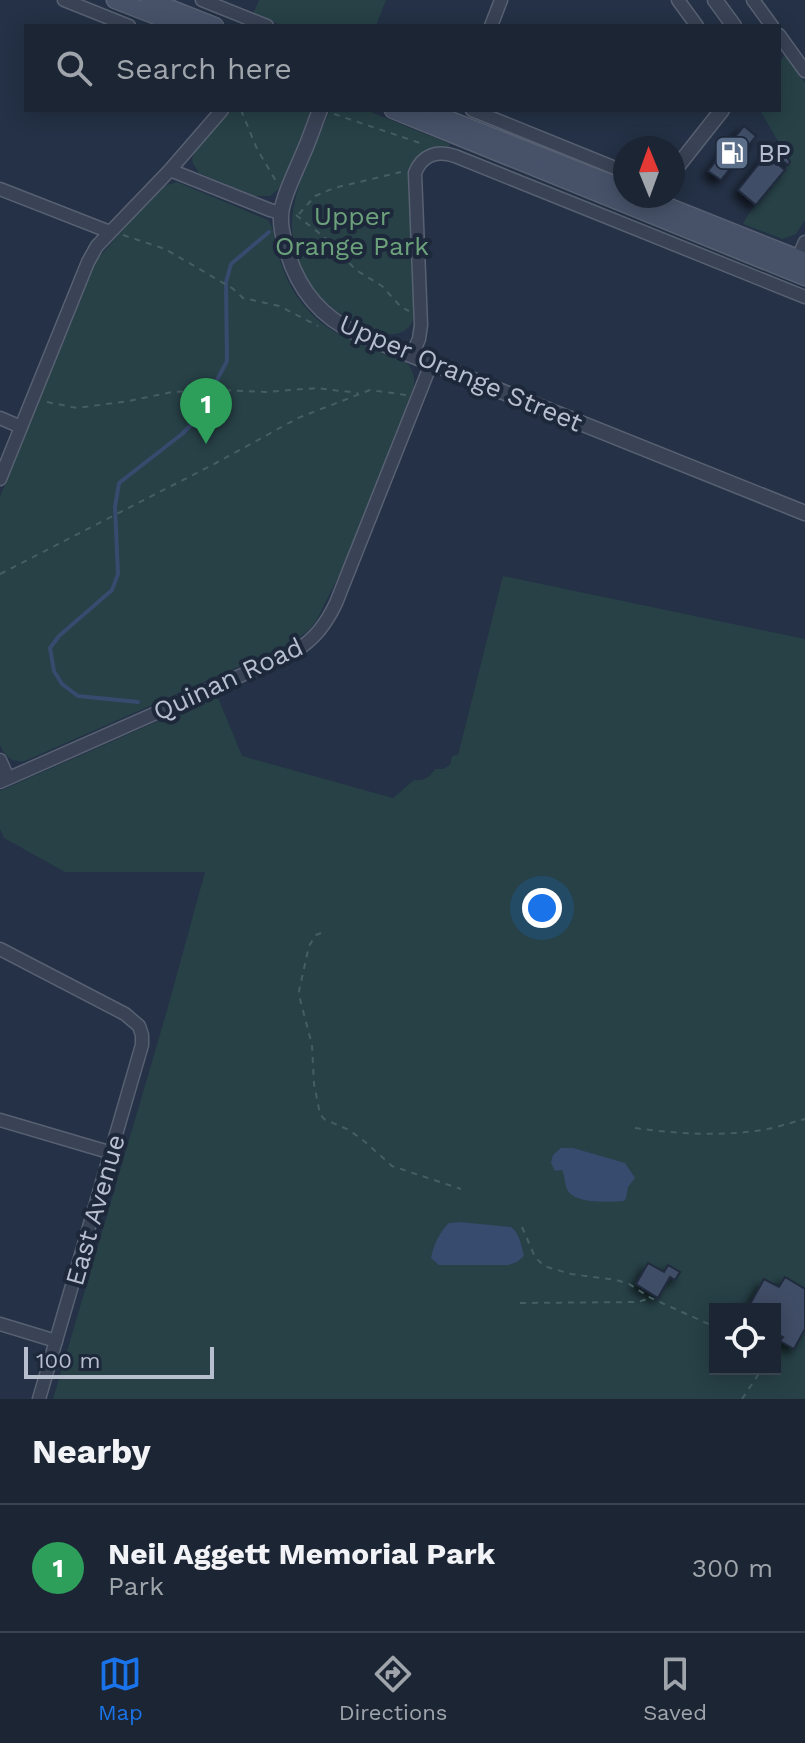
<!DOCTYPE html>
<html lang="en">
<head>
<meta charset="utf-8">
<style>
  :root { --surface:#1b2534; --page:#283140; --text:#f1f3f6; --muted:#a0a5ac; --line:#39424f; --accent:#1a73e8 }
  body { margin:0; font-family:"Work Sans",sans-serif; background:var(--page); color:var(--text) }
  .controls { position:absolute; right:24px; bottom:24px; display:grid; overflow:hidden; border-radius:0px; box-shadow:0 4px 20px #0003 }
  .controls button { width:72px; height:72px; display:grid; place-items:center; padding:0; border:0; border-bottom:2px solid var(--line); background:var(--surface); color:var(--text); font:40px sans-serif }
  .compass { position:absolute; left:613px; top:136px; width:72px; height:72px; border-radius:50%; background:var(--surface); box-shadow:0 4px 20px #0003; rotate:359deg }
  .scale { position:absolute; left:24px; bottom:20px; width:190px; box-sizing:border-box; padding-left:8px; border:4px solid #b7bfce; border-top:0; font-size:22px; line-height:28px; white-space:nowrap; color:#b7bfce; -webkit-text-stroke:6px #1e283b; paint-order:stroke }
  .you { position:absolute; left:542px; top:908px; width:28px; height:28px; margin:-20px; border:6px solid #fff; border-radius:50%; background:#1a73e8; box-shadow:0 0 0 12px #1a73e833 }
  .badge { display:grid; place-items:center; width:52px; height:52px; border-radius:50%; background:var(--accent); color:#fff; font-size:26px; font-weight:700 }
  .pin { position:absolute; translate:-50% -66px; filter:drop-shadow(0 2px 4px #0008) }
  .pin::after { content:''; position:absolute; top:42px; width:28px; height:24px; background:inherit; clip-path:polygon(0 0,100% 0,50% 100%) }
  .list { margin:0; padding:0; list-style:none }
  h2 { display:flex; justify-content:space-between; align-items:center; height:104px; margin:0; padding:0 32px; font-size:34px }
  h2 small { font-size:26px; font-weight:400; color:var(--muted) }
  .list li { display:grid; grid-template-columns:52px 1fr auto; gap:24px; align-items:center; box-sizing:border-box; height:128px; padding:0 32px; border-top:2px solid var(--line) }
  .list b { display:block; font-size:30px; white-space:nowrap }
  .list p { margin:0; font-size:26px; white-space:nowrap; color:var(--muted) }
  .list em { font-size:26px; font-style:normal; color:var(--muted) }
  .icon { flex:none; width:44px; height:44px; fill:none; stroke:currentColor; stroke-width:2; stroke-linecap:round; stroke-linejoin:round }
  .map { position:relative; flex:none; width:805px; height:1399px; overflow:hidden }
  .search { position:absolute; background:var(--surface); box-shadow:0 4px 20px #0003; left:24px; right:24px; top:24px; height:88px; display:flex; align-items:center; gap:20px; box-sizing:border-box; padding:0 28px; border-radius:0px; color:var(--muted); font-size:30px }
  .sheet { height:232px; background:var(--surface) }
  nav { display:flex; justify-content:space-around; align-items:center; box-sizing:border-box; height:112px; border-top:2px solid var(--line); background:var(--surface); font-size:22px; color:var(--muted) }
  nav a { display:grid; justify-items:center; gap:4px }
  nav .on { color:var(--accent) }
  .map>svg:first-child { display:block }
  .green { fill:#274147; fill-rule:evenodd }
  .water { fill:#374b6e }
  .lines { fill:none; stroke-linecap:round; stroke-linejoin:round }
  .stream { stroke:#374b6e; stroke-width:4 }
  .building { fill:#414e66; stroke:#202a3d; stroke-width:2; filter:url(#shadow) }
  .minor-casing { stroke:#586172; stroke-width:15 }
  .tertiary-casing { stroke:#586172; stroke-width:17 }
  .secondary-casing { stroke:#586172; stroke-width:19 }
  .path { stroke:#455e62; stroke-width:2; stroke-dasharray:6 6; stroke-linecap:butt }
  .minor { stroke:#394355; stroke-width:12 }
  .tertiary { stroke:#394355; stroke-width:14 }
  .secondary { stroke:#475269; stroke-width:16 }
  .labels { text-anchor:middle; stroke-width:8; stroke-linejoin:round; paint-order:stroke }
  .poi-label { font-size:26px; fill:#b7bfce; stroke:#1e283b; text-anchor:start }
  .park-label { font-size:26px; fill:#6ca27b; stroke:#1e283b }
  .street-label { font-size:26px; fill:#b7bfce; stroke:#1e283b }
</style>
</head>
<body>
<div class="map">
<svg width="805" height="1399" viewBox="0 0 805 1399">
  <defs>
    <filter id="shadow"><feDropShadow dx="-5.5" dy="5.5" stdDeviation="4" flood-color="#0009"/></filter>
  </defs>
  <rect width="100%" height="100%" fill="#243146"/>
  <g class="green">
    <path d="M259 0H386L376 26H283L253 14Z"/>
    <path d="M785 55 805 83V220L796 234 783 239 743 224 747 216 790 162 760 110H779V62Z"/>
    <path d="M232 110H311L281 187 270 196H255L199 173 193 164 192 159 195 150Z"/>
    <path d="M330 110H366L450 144 448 148C428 145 413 155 408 175L415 314C405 361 334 314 317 293 301 274 292 250 292 226 292 188 316 145 330 110Z"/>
    <path d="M177 182 268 220C274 228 274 239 277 249 284 281 301 308 327 327 343 338 360 344 378 351 387 354 400 356 407 363 413 370 415 377 414 386L344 565 316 621 309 630 292 643 25 761C12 763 5 757 0 745V497L94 263 141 209 164 186Z"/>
    <path d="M503 576 805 639V1399H53L166 1014 205 872H65L4 838 0 829V791L217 695 242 756 393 798 414 780C424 781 429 778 435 769H443L450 765 452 756 458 755ZM715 1309H775V1369H715Z"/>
  </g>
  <g class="water">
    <path d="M561 1148H573L625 1163 635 1178 628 1187 626 1198 624 1201C611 1202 576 1204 568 1191 565 1187 565 1177 563 1172L562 1170 555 1171 551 1163 553 1155Z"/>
    <path d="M460 1222 511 1227C520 1234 521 1245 524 1256L517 1262 508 1265H439L431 1258C433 1246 440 1231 449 1223Z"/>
  </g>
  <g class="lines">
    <path class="stream" d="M138 702 78 696 62 684 54 671 50 648 59 636 112 590 118 574 115 507 119 483 182 434 196 420 227 361 226 282 231 264 269 232"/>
  </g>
  <g class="building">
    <path d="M744 126 756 136 721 180 708 171Z"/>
    <path d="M779 143 790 162 788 165 778 157 773 146Z"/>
    <path d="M766 155 785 170 756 205 738 190Z"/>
    <path d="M648 1263 664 1272 668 1265 680 1272 675 1280 670 1277 658 1298 636 1284Z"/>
    <path d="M785 1277 805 1289V1329L794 1349 780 1341 783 1337 779 1335 775 1342V1309H733L735 1306 739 1308 742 1304 748 1308 764 1279 779 1287Z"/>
  </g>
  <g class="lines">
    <g class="minor-casing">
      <g id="minor">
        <path d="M64 0 129 26"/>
        <path d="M202 0 267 26"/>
        <path d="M678 0 697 26"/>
        <path d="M753 0 772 26"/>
        <path d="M491 26 501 0"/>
        <path d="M779 35 805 71"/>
        <path d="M472 110 625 172"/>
        <path d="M170 170 270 210 281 213"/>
        <path d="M0 189 110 232"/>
        <path d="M795 265 805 242"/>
        <path d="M412 355 419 339 421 325 415 173C422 155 437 150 455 156L805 297"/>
        <path d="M0 418 21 427"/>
        <path d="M0 479 88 262 97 246 170 170 222 110"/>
        <path d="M0 760 8 778"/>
        <path d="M0 782 294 652C315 639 326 624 336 603L431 364"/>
        <path d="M0 949 125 1014 139 1026 142 1035V1045L39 1399"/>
        <path d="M0 1120 112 1153"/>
        <path d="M0 1324 56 1341"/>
      </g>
    </g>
    <g class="tertiary-casing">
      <g id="tertiary">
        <path d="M715 0 734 26"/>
        <path d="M320 110C314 125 309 141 302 156 295 173 286 190 282 208 279 223 283 237 287 251 298 289 321 317 356 333L805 513"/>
        <path d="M673 172 722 110"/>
      </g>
    </g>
    <g class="secondary-casing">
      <g id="secondary">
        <path d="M115 0 182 26"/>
        <path d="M149 0 215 26"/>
        <path d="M393 110 805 277"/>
        <path d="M425 110 625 189"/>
        <path d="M642 196 805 261"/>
      </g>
    </g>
    <g class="path">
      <path d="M241 110 257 149 276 181"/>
      <path d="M334 114 423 144"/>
      <path d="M299 214 315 196 334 188 401 172"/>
      <path d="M296 215 323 236 356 270 382 286 401 307 409 311"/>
      <path d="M123 235 165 249 232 288 243 298 279 306 318 326"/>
      <path d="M47 402 77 408 129 401 172 392 220 390 266 392 317 388 358 393"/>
      <path d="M0 574 216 463 298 418 370 390 406 395"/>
      <path d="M321 933 316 935 309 946 299 991 300 999 312 1045 314 1084 320 1114 324 1119 349 1130 364 1141 392 1166 461 1189"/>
      <path d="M635 1128C678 1134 725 1137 768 1129 781 1126 793 1122 805 1119"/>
      <path d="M522 1227 535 1257 544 1266 571 1274 616 1280 629 1284 651 1298 715 1327"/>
      <path d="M520 1303 638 1302 650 1298"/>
      <path d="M742 1399 762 1369"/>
    </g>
    <use href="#minor" class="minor"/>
    <use href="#tertiary" class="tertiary"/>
    <use href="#secondary" class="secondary"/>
  </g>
  <defs>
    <g id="fuel-square" transform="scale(1.8)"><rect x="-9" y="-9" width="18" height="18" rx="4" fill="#5c6f8a" stroke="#1e283b"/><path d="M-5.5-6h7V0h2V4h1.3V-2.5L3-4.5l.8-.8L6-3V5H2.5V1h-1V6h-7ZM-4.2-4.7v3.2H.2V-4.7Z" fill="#fff"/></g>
  </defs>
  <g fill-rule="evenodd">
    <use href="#fuel-square" x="732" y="153"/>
  </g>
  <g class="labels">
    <g class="poi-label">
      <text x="758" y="162">BP</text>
    </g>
    <g class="park-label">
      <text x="352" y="225">Upper<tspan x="352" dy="30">Orange Park</tspan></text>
    </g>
    <g class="street-label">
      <text transform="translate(461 373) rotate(23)" y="9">Upper Orange Street</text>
      <text transform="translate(228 679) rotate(-25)" y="9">Quinan Road</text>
      <text transform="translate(95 1210) rotate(-74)" y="9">East Avenue</text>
    </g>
  </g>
</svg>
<div class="controls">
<button><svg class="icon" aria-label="locate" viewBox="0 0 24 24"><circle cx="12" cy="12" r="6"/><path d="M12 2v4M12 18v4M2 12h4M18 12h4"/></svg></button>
</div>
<svg class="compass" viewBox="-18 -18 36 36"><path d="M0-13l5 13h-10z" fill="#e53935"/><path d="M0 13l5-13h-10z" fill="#a0a5ac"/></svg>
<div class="scale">100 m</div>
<div class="you"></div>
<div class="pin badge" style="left:206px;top:444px;background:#2e9e5b">1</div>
<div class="search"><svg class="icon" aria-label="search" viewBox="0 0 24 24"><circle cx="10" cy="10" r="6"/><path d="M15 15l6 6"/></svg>Search here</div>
</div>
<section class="sheet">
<h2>Nearby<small></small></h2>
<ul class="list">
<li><span class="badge" style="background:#2e9e5b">1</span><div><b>Neil Aggett Memorial Park</b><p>Park</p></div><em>300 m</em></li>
</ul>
</section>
<nav>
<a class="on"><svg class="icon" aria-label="map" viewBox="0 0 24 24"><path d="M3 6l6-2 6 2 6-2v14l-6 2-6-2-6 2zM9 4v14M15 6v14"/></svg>Map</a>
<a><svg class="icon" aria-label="directions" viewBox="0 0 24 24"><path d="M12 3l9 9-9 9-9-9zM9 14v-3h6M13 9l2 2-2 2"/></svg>Directions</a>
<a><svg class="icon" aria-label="saved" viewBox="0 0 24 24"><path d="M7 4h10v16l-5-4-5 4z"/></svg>Saved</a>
</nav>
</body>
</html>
